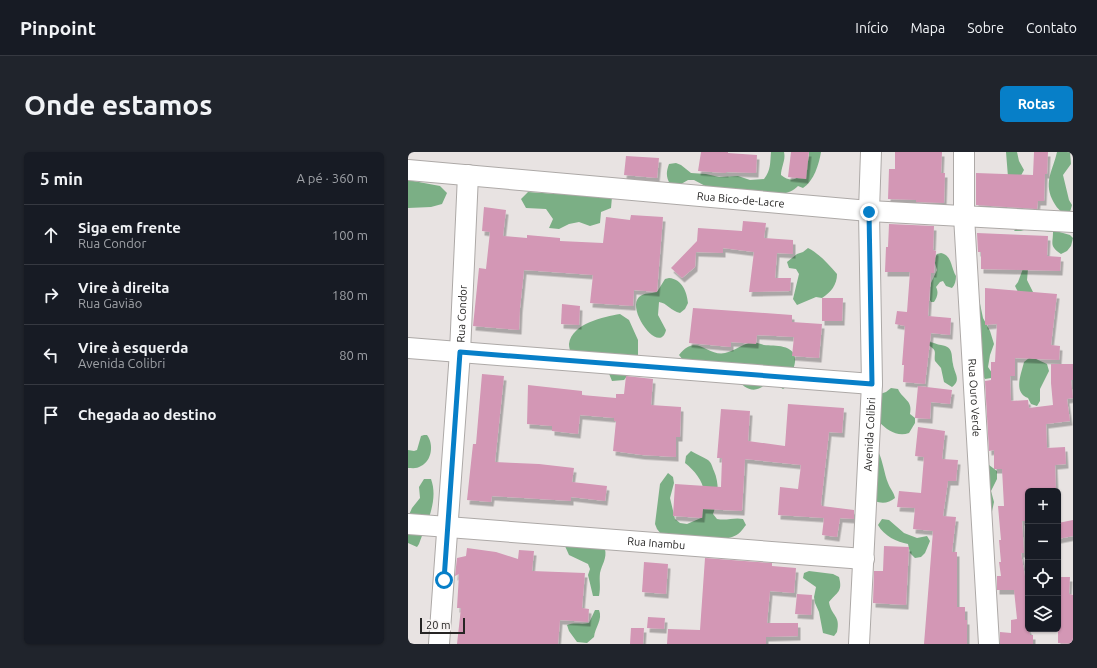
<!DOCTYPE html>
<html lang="pt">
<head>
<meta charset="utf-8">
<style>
  :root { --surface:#171b24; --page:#20242c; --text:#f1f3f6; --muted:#9ea1a6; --line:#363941; --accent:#077fc8 }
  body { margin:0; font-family:Ubuntu,sans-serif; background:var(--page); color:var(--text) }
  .controls { position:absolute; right:12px; bottom:12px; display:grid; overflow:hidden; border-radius:6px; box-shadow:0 1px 3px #0004 }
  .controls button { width:36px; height:36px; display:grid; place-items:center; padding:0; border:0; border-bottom:1px solid var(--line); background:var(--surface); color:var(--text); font:20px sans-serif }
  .scale { position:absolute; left:12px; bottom:10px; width:45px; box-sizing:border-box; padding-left:4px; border:2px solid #262524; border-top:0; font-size:11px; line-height:14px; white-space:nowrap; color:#262524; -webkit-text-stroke:3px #f5f1ef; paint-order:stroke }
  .stop { position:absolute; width:12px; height:12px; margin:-9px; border:3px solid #077fc8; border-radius:50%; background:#fff }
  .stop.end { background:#077fc8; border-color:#fff; box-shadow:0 1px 4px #0008 }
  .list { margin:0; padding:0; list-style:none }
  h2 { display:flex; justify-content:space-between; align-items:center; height:52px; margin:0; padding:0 16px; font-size:17px }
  h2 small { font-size:13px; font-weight:400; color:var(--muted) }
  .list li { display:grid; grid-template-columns:26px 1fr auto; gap:12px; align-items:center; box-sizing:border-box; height:60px; padding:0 16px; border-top:1px solid var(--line) }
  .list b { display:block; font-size:15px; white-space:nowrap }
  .list p { margin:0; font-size:13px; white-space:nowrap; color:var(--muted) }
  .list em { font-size:13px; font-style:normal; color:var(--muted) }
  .icon { flex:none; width:22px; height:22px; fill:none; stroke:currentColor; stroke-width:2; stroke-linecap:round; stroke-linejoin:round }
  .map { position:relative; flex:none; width:665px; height:492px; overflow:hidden; border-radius:6px }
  header { display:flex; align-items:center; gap:24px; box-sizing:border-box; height:56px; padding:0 20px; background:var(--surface); border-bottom:1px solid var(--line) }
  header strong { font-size:19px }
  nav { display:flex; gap:22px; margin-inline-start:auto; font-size:14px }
  .intro { display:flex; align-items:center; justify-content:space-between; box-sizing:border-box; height:96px; padding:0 24px }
  h1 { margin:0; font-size:28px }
  .button { padding:10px 18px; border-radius:6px; background:var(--accent); color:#fff; font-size:14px; font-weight:700 }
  main { display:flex; gap:24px; padding:0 24px }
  aside { flex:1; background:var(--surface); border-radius:6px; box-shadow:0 1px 3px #0004 }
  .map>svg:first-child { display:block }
  .forest { fill:#7baf85 }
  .building { fill:#d397b5; filter:url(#shadow) }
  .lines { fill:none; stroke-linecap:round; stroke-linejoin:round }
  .minor-casing { stroke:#ada9a7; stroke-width:22 }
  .minor { stroke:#fff; stroke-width:20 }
  .route { stroke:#077fc8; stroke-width:5 }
  .labels { text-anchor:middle; stroke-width:3; stroke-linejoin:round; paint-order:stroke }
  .street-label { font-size:11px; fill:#262524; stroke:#f5f1ef }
</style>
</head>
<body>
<header>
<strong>Pinpoint</strong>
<nav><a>Início</a><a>Mapa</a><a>Sobre</a><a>Contato</a></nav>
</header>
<div class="intro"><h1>Onde estamos</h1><a class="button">Rotas</a></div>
<main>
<aside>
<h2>5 min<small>A pé · 360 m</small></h2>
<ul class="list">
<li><svg class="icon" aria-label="ahead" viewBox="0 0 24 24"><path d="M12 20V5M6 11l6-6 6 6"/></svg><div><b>Siga em frente</b><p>Rua Condor</p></div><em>100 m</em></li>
<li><svg class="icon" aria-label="right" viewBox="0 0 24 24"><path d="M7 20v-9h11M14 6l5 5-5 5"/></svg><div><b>Vire à direita</b><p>Rua Gavião</p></div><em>180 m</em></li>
<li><svg class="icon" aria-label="left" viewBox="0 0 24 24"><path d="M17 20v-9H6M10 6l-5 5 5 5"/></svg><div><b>Vire à esquerda</b><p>Avenida Colibri</p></div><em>80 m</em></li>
<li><svg class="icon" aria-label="arrive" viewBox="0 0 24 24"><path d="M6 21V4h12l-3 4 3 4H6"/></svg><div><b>Chegada ao destino</b></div></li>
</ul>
</aside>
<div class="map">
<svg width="665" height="492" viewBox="0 0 665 492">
  <defs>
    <filter id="shadow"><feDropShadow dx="2.5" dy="4.5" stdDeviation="0" flood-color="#0004"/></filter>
  </defs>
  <rect width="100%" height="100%" fill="#e8e3e2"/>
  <g class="forest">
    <path d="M363 0H376C378 8 373 15 373 23 390 37 401 15 401 0H413C411 12 406 29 395 36L390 34C385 39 380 41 373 42L303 37 286 28H280L268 35 262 32C258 25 258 20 261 12L268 11 273 13 283 21 298 22 311 25 330 24 342 28 356 27C363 18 362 11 363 0Z"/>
    <path d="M598 0H609L611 9 616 18 610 29 600 25Z"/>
    <path d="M649 0H662L663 12 655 23 661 48 664 53 662 60 656 61C650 58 647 53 644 47 636 29 645 18 649 0Z"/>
    <path d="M0 28 32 34 39 41 34 52 23 55 0 56Z"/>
    <path d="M159 39 204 45 203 56 193 60 192 71 182 74 171 70 161 72 151 77 141 76 145 67 138 57 118 56 113 47 120 40 150 42Z"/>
    <path d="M610 74 642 76 648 79 662 83 665 86 663 94 659 99 653 102C641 94 645 92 645 80L619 77 613 79H606Z"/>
    <path d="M400 96C413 103 420 112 429 122 429 133 423 140 414 146L408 145 389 153 385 147 391 122 388 117 381 116 379 110 389 102 395 100Z"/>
    <path d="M533 101C544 103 543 116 548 124 548 128 547 133 544 136L538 134 535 129 532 130 528 135C531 141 529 145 526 150H523L522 148 523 131 529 118 526 108 529 102Z"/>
    <path d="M616 114 620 117 619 128 625 140 624 142 610 140 607 134 610 130Z"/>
    <path d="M261 126C274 127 279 140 280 151L277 157 272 161C263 159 259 151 251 150L250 163 258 178C252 204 218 158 231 145 237 140 242 142 249 140L257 127Z"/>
    <path d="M565 147H571L575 166 582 179 586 192 582 203 580 215 584 221 583 226 577 227 574 222Z"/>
    <path d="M212 162 221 168 230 188V211L216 228 204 229 200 219 163 201C162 199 161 195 161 192 164 171 196 165 212 162Z"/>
    <path d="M344 190C348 190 352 192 356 193 367 194 389 192 387 210 386 217 382 226 380 234L375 237 370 234 359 230C349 243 336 238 329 226L275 208 271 203C288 180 300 205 317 201 326 199 335 192 344 190Z"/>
    <path d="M521 190C526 190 529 193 533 193 546 195 543 203 545 212 546 221 554 228 544 235L536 230 533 216 527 209C526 200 530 199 520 193Z"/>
    <path d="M621 206 628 207 639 212 641 219 632 237V249L629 254 623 252 620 246C605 240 613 223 616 210Z"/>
    <path d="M483 236 490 237C495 248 505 248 502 262L507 266V271L501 281C489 285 479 278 471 270L472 242 478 240Z"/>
    <path d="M16 283H19C26 292 24 309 13 314 9 317 4 316 0 316V298L6 299 9 298 13 284Z"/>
    <path d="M283 299C288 302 295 305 300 308 304 311 304 315 306 319 312 333 310 348 305 362L309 367C319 369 326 365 335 367L338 373C334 378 331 383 324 385 310 391 270 384 253 382L249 377 247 372 252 332 260 321 265 325 266 331 262 346 267 367 272 371 279 372 293 366C294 358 297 348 296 340 295 329 286 318 277 311L278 304Z"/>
    <path d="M470 299C475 309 476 321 480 331 482 337 486 340 487 346 481 351 474 352 467 349Z"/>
    <path d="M580 299 581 313 589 319V327L583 339 586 350 582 369Z"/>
    <path d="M16 327H23C31 349 18 372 11 392L9 395 0 391V365L4 356 12 346 11 335Z"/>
    <path d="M474 367 481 368 496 381 509 386 519 384 522 389 517 401 513 405 507 406 502 401 500 392C489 390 476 384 470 373Z"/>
    <path d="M157 394 197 397C199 407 194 412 192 421 191 429 193 435 191 444H185L180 423 182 417 180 412 161 403Z"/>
    <path d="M401 419 425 422 431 425C435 440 429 440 421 450 423 464 433 463 429 480L426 484 415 481 411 460 407 451 406 445 408 435 395 426 396 421Z"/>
    <path d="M187 458H191C195 468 187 475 186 485L179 491 169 490 161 479 159 473C167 470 173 473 181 471Z"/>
  </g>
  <g class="building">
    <path d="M293 0H320V1L349 3 348 21 318 20V21L290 19Z"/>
    <path d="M383 0H401L398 27 380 25Z"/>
    <path d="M487 0H534L533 21H537L536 51 508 50V48L480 47 481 17H487Z"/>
    <path d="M626 0H640L639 22H637L636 49H630L629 57 568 53V21L625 23Z"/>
    <path d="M218 4 251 6 249 26 216 23Z"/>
    <path d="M76 55 98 58 95 84 119 86V83L152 86V89L195 91 198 65 222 68 223 63 255 65 249 140 226 138 225 154 182 151 185 123 116 118 112 156 111 178 65 174 71 116 78 117 82 80 74 79Z"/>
    <path d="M335 69 358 71 356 86 385 88V102L369 101 367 126H383L382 139 341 140 346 100 315 96V101L288 100 287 115 274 126 263 116 289 89 290 76 334 79Z"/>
    <path d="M481 72 526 74 525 98 528 99 526 121H523L520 164 543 166 542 183 523 181 517 232 495 230 496 213H494L497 174 487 172 489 159 499 160 502 120H477L478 95H480Z"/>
    <path d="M569 81 640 84 639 104 653 105 652 119 573 117V100H570Z"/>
    <path d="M577 136 649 142 643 193 652 194 651 208 607 206V224H602L603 249 620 248 621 256 645 253 643 231V212H665V228H663L665 246 659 247 662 269 638 272 639 296 657 295 658 312 647 313 648 339H618L620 369H614L616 401H613L620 442V477H621L622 483H625V492H592V480L603 481V468L609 467 606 438H589V424H593L591 410H593L591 388H593L590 354H596L594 317H586V298L581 299 577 229 583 228V210H587L589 172 577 173Z"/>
    <path d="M414 146H435L434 169H414Z"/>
    <path d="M154 152 172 154 171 173 153 172Z"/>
    <path d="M285 156 384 163V170L414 172 411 206 384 204 386 185 349 183 348 192 323 190V195L281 191Z"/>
    <path d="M74 222 96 224 87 310 131 312 166 316 164 330 199 334 197 349 163 345V349L84 344 83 350 59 348 65 292H68Z"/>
    <path d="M218 224 245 227 243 253 273 255 272 285H268V305L234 303 205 299 208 269H206V266L172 263 170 282 144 279V274L119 272 120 233 174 239V243L208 246V242H216Z"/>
    <path d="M510 234 544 238 542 252 523 250 522 267 507 266Z"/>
    <path d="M380 252 436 256 434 281 421 280 413 352 414 354 446 358V367L432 366 429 385 414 383 416 366 370 363 372 335 390 337 393 313 337 307 334 359 295 357 294 366 265 364 267 332 313 335 314 306H309L313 257 342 259 340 289 377 294Z"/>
    <path d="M510 275 537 279 534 307 550 308 548 329H540L535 364 548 365 544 400H549V455H557V468H559V492H516L525 379 505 377 507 356 489 355 491 339 513 341 516 305 507 304Z"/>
    <path d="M665 368V384L650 387V371Z"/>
    <path d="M476 394 501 395 498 453 465 451 466 419H475Z"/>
    <path d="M59 396 88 400 110 407 111 398 126 399 124 419 177 421 174 456 181 457 180 470 152 468 150 492H49L53 456H49L51 422 47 424 49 406 58 404Z"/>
    <path d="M297 406 364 411V414L388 416 386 441 362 439 359 471H390V484L358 485V492H259L260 477 292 478Z"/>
    <path d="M236 410 260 412 258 442 234 440Z"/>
    <path d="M650 425H662L661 442 665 443V492L650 491Z"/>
    <path d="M389 442 404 443 403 463 387 462Z"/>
    <path d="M240 465 257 466 256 477 239 476Z"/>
    <path d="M223 476H236L235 492H222Z"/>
  </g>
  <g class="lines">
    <g class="minor-casing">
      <g id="minor">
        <path id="s1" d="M556 0V64L581 492"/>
        <path id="s2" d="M0 18 461 59 665 70"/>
        <path d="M0 196 464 232"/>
        <path id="s3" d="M0 372 456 407"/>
        <path id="s4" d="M31 492 52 200 60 23"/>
        <path id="s5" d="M451 492 464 232 461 59 463 0"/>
      </g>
    </g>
    <use href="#minor" class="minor"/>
  </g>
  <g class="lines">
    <path class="route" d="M36 428 52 200 464 232 461 60"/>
  </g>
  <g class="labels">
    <g class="street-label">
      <text dy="4" stroke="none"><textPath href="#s2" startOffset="334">Rua Bico-de-Lacre</textPath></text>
      <text dy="4" stroke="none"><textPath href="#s4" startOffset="331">Rua Condor</textPath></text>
      <text dy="4" stroke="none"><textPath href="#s1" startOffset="246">Rua Ouro Verde</textPath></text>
      <text dy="4" stroke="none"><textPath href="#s5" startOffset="210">Avenida Colibri</textPath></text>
      <text dy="4" stroke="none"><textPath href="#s3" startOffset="249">Rua Inambu</textPath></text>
    </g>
  </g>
</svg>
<div class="controls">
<button>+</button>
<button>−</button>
<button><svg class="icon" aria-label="locate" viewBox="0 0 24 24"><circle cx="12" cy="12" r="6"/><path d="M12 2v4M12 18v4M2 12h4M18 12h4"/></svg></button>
<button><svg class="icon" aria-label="layers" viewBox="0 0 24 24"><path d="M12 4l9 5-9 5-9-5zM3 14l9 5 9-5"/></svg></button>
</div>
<div class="scale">20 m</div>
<div class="stop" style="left:36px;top:428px"></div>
<div class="stop end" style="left:461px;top:60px"></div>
</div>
</main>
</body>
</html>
